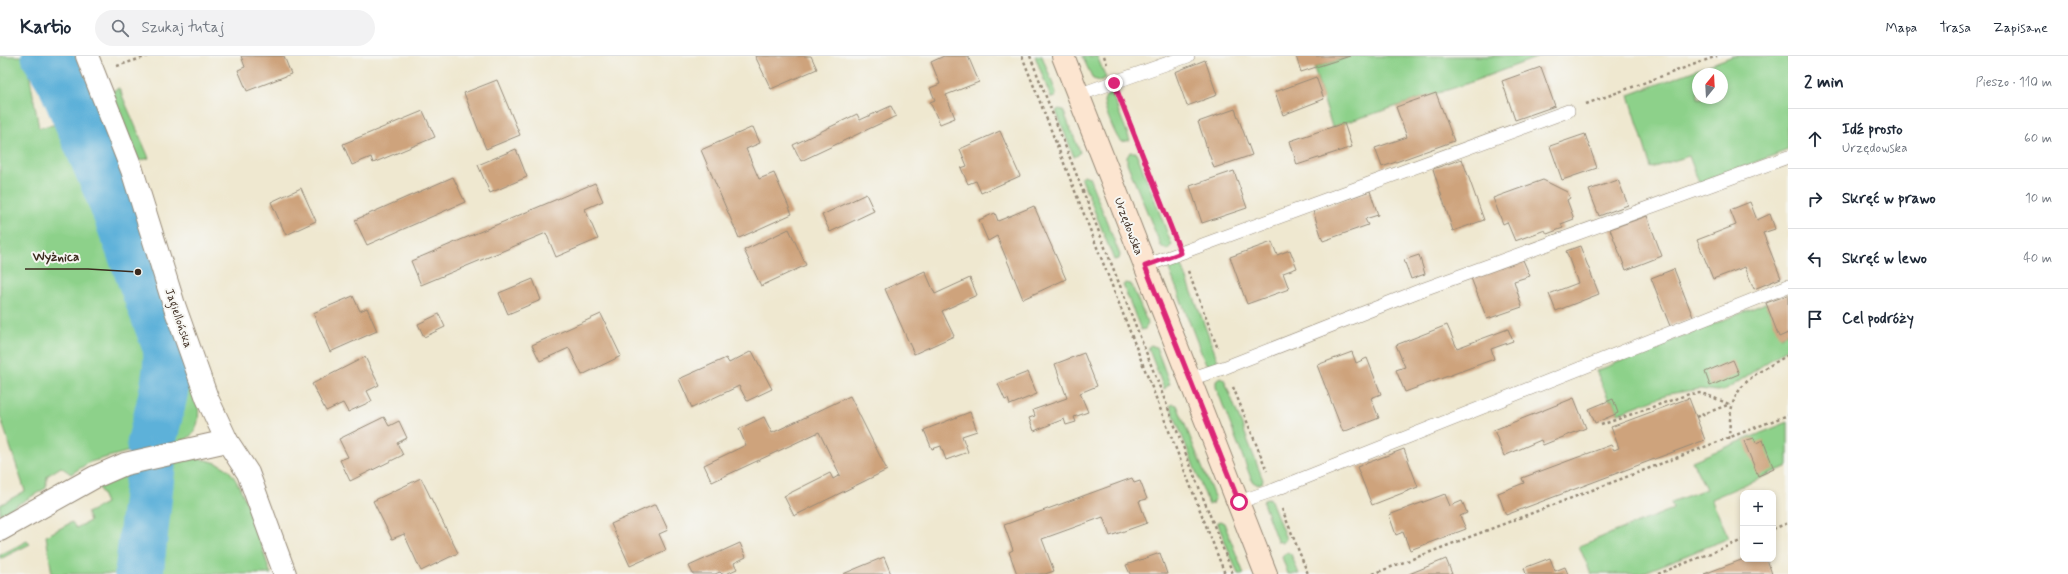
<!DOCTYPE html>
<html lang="pl">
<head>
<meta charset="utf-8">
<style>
  :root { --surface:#fff; --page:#f2f2f3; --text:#1f2937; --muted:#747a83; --line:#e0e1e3 }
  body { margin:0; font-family:Mynerve,sans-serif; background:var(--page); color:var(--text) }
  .controls { position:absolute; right:12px; bottom:12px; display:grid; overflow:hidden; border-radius:8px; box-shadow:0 2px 6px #0003 }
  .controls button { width:36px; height:36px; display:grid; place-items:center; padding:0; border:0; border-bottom:1px solid var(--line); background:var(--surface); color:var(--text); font:20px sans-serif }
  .compass { position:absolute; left:1692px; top:12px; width:36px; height:36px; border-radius:50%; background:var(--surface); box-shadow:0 2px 6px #0003; rotate:18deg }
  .stop { position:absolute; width:12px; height:12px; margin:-9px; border:3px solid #db2777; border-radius:50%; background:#fff }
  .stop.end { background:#db2777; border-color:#fff; box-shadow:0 1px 4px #0008 }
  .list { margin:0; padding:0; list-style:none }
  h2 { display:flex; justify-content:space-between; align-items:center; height:52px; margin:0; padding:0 16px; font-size:17px }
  h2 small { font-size:13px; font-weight:400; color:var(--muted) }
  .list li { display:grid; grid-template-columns:26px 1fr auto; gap:12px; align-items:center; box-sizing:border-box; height:60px; padding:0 16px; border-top:1px solid var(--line) }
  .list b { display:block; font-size:15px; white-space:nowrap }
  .list p { margin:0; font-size:13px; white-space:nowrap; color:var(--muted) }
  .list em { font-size:13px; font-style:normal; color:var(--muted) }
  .icon { flex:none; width:22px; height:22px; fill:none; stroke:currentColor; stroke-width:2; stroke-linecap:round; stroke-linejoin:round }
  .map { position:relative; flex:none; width:1788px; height:518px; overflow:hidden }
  header { display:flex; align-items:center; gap:24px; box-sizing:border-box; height:56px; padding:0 20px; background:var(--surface); border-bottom:1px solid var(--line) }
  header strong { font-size:19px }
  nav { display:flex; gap:22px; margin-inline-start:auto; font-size:14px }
  .search { width:280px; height:36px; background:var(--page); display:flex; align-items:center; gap:10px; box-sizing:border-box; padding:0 14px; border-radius:22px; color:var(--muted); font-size:15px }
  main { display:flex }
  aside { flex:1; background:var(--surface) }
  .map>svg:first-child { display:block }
  .green { fill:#8dd18a; stroke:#647e54; fill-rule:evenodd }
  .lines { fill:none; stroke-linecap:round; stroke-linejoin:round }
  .river { stroke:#5db1d9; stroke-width:49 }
  .building { fill:#cea37b }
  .lane-casing { stroke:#958977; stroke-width:14 }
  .street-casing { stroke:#958977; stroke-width:24 }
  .secondary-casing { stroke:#958977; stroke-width:24 }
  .path { stroke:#958977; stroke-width:2.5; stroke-dasharray:3 3; stroke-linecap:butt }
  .lane { stroke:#fff; stroke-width:13 }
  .street { stroke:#fff; stroke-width:22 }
  .secondary { stroke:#fce5d0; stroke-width:22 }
  .route { stroke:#db2777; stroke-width:5 }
  .labels { text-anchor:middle; stroke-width:4; stroke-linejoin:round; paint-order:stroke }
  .street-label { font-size:12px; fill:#3b2a1e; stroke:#f6f6f2 }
  .leader { fill:none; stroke:#3b2a1e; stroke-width:1.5 }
  .callout-dot { fill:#3b2a1e; stroke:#f6f6f2; stroke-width:1.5 }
  .callout-label { font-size:13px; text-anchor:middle; font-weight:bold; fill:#3b2a1e; stroke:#f6f6f2; stroke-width:4; stroke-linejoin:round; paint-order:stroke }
</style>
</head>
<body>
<header>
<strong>Kartio</strong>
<div class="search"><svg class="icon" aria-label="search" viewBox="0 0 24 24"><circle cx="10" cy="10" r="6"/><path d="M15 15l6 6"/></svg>Szukaj tutaj</div>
<nav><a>Mapa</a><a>Trasa</a><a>Zapisane</a></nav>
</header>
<main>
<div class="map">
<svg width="1788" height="518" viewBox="0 0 1788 518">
  <rect width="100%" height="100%" fill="#f6f6f2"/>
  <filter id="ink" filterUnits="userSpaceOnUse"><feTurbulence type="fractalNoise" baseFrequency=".025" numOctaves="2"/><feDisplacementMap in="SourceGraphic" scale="8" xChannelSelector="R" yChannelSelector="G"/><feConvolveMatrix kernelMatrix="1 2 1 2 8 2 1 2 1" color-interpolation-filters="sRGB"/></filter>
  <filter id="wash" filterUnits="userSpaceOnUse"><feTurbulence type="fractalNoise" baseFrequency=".012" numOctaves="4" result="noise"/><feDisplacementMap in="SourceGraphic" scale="16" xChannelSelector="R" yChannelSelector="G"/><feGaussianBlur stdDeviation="0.9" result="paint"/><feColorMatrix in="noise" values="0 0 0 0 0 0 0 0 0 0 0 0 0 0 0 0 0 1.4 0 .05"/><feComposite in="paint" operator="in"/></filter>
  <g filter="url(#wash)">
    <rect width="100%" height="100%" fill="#efe8d0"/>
    <g class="green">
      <path d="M0 0H26L39 72 71 65 161 292 160 327 145 391 90 406 71 418 61 411 47 420 46 432 0 459V449L25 435 0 360Z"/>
      <path d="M54 0H76L88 37 112 87 198 346C201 378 192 385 161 391L168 355 173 294 130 176 90 76 68 23Z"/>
      <path d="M1035 0H1042L1056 36 1055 41 1051 42Z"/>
      <path d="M1082 0H1097L1106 22 1100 25 1093 23Z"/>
      <path d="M1351 0H1541L1463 29 1332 71 1314 12Z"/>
      <path d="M1733 0H1788V94L1699 127 1689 100 1651 112 1629 39ZM1698 18H1722V42H1698Z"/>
      <path d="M119 32 149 102 139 105 110 36Z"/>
      <path d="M1111 36 1130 84 1121 86C1116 82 1104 52 1104 45 1105 41 1107 38 1111 36Z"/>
      <path d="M1059 53 1063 54 1080 96 1078 99 1074 101 1056 55Z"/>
      <path d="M1130 96H1136L1172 189 1167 194 1161 190 1127 107V101Z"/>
      <path d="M1084 119 1089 121 1120 199 1119 203 1114 204 1081 121Z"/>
      <path d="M1176 204 1181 207 1218 305 1213 309 1206 308 1204 304 1169 213 1170 207Z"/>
      <path d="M1126 227 1131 228 1148 268 1145 273 1141 274 1123 229Z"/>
      <path d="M1766 247 1780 281 1788 277V292L1726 334 1717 335 1700 333 1668 338 1618 357 1613 343 1609 344 1596 315Z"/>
      <path d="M1151 289 1156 291 1170 328 1164 333 1148 291Z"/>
      <path d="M1220 321 1224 323 1263 424 1262 427 1256 428 1252 425 1216 331V324Z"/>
      <path d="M1173 348 1177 349 1215 443 1213 447 1209 449 1170 349Z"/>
      <path d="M1788 366V410L1711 443 1729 482 1640 518H1591L1579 490 1673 453 1671 446 1706 433 1692 405Z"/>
      <path d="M187 402C201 403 214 404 226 412 244 425 262 495 271 518H52L46 480 72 466 76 472 90 465 87 457 106 447 98 429 106 425Z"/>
      <path d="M1270 442 1286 483 1283 487 1277 485 1263 447 1264 444Z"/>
      <path d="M1220 465 1224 467 1244 518H1238L1217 466Z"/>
      <path d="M27 485 30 488 0 503V499Z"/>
      <path d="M1287 496 1291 498 1299 518H1288L1282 501Z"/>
    </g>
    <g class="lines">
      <g class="river">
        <path d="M46 0 61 24 109 136 167 291C171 317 157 362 151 389"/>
        <path d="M139 518 151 411"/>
      </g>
    </g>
    <g id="blocks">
      <g class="building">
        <path d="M241 0H284L291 18 247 35 238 14 245 11Z"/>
        <path d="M755 0H811L817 13 771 33Z"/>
        <path d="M944 0H968L979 26 946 39 955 62 940 68 930 46 935 44 930 32 940 28 931 6Z"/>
        <path d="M1296 0H1350L1301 16Z"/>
        <path d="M1205 4 1217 39 1187 50 1175 16Z"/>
        <path d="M1541 11 1555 50 1515 64 1502 25Z"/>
        <path d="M1316 21 1324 43 1283 59 1275 36Z"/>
        <path d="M497 24 520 79 486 93 464 37Z"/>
        <path d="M1436 37 1454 85 1382 111 1375 92 1407 81 1396 51Z"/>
        <path d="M891 50 896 60 801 105 793 89 857 58 860 64Z"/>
        <path d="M1235 53 1252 99 1214 112 1198 66Z"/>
        <path d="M423 55 435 81 373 107 371 101 352 109 343 88Z"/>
        <path d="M1344 67 1352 91 1297 109 1290 85Z"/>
        <path d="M753 71 760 87 746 93 759 123 774 117 792 158 739 182 701 94Z"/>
        <path d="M1000 75 1020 120 981 137 976 125 968 128 961 112 967 110 960 93Z"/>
        <path d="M1585 78 1597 112 1562 124 1550 90Z"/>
        <path d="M516 93 527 121 490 137 478 109Z"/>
        <path d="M1462 103 1484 164 1453 175 1433 113Z"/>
        <path d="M1234 115 1247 152 1202 167 1190 130Z"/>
        <path d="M453 121 465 146 367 189 355 164Z"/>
        <path d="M1543 124 1567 136 1570 142 1567 144 1574 163 1561 168 1563 172 1547 178 1545 174 1515 185 1507 166 1503 168 1493 142Z"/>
        <path d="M1618 124 1628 149 1599 160 1589 134Z"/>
        <path d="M595 127 603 145 585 153 598 183 556 201 546 177 421 229 411 205Z"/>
        <path d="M301 132 316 165 286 179 271 146Z"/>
        <path d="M1370 135 1378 159 1365 163 1368 169 1323 185 1313 155Z"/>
        <path d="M866 138 874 155 830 176 822 159Z"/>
        <path d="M1750 146 1757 164 1770 158 1775 173 1763 177 1781 222 1754 233 1745 211 1713 223 1697 184 1736 169 1730 154Z"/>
        <path d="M1034 150 1066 223 1023 243 997 180 988 185 979 164 995 157 998 165Z"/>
        <path d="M1647 160 1662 200 1626 214 1610 173Z"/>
        <path d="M789 173 806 209 761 230 744 194Z"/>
        <path d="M1272 186 1277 199 1290 194 1297 212 1283 217 1289 233 1247 248 1230 201Z"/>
        <path d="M1580 190 1599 238 1556 255 1549 238 1578 227 1566 195Z"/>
        <path d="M1419 199 1425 218 1411 223 1404 204Z"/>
        <path d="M1523 204 1530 220 1514 225 1522 251 1487 263 1471 222Z"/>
        <path d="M1674 213 1693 261 1670 270 1651 222Z"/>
        <path d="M925 215 935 238 970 222 977 239 942 255 954 280 914 298 885 233Z"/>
        <path d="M533 223 541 244 508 258 499 237Z"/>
        <path d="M1788 239V277L1779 281 1766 247Z"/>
        <path d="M353 240 360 255 367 252 377 275 330 296 313 257Z"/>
        <path d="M439 258 445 271 424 281 418 268Z"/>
        <path d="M601 258 621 300 582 319 569 292 540 305 532 289Z"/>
        <path d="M1447 269 1457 292 1508 273 1513 285 1491 293 1494 303 1405 336 1396 314 1405 311 1396 289Z"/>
        <path d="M752 295 772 333 747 345 739 330 692 352 679 323 726 302 729 307Z"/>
        <path d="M1352 296 1356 307 1367 302 1381 338 1371 342 1379 362 1343 376 1317 309Z"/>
        <path d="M1084 297 1097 330 1080 337 1088 356 1074 361 1076 366 1066 369 1064 363 1034 375 1029 362 1035 360 1033 354 1067 342 1055 308Z"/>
        <path d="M365 301 379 329 367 335 372 345 348 356 343 347 326 355 312 328Z"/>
        <path d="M1733 304 1739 318 1710 330 1705 316Z"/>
        <path d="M1028 316 1037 338 1010 349 1008 343 1005 344 998 328Z"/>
        <path d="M850 340 887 414 794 460 784 440 830 417 833 423 840 419 819 376 712 426 704 409 746 389 739 373 764 361 772 377Z"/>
        <path d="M1574 342 1586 372 1543 389 1541 384 1504 400 1494 374Z"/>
        <path d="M1689 342 1705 384 1506 459 1498 437 1524 427 1522 422 1611 389 1614 394 1619 392 1611 371Z"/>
        <path d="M1613 343 1618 357 1595 367 1589 353Z"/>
        <path d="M970 356 977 375 962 380 968 396 946 404 941 390 932 393 924 374Z"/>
        <path d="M384 361 389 370 399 365 407 382 397 387 403 399 350 425 340 404 348 401 339 383Z"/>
        <path d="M1754 382 1756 387 1763 384 1774 413 1758 420 1744 385Z"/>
        <path d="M1404 393 1418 431 1372 449 1357 411Z"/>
        <path d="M421 422 458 497 421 515 404 478 392 483 373 445Z"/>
        <path d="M1132 422 1134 427 1140 425 1147 443 1139 445 1147 467 1110 480 1103 461 1042 483 1054 515 1045 518H1017L1009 496 1013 494 1004 469Z"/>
        <path d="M1445 438 1450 450 1462 445 1467 457 1460 460 1466 473 1410 494 1403 476 1396 479 1389 459Z"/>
        <path d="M656 448 668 474 659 478 666 494 630 510 611 468Z"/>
        <path d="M740 487 746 501 734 507 737 513 726 518H722L720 516 715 518H693L689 510Z"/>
        <path d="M1160 497 1167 518H1130L1126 509Z"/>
        <path d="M884 501 891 518H843Z"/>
        <path d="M1550 502 1555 515 1565 511 1568 518H1526L1524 512Z"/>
        <path d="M1446 503 1452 518H1409Z"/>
        <path d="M1744 503H1767L1772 518H1704Z"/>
      </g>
    </g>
  </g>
  <g filter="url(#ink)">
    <use href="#blocks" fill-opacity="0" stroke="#958977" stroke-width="1"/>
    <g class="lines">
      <g class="lane-casing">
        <g id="lane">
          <path d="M1078 39 1188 0"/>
          <path d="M1145 210 1568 55"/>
          <path d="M1190 323 1226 311 1424 233 1788 101"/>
          <path d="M1239 446 1274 434 1788 230"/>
        </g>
      </g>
      <g class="street-casing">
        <g id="street">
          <path d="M87 0 132 114 174 249 207 342 227 385 248 417 285 518"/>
          <path d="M0 474 95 421 125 408 227 385"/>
        </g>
      </g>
      <g class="secondary-casing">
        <path id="secondary" d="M1063 0 1266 518"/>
      </g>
      <g class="path">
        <path d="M1022 0 1225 518"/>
        <path d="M1030 0 1233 518"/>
        <path d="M1104 0 1107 8"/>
        <path d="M117 10 148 0"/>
        <path d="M1122 46 1173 177"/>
        <path d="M1586 48 1717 0"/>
        <path d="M1188 215 1218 293"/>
        <path d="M1233 331 1267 415"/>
        <path d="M1696 361 1730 348"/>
        <path d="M1601 369 1689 338 1702 337 1729 348"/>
        <path d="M1729 383C1730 370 1729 355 1735 342 1744 321 1770 310 1788 299"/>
        <path d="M1282 453 1308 518"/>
        <path d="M1773 473 1788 467"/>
        <path d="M1373 518 1788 359"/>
        <path d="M1658 518 1743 484"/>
      </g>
      <use href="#lane" class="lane"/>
      <use href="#street" class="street"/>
      <use href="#secondary" class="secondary"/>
    </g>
  </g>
  <g class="lines" filter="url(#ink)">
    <path class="route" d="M1114 27 1181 197 1145 210 1239 446"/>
  </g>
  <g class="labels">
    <g class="street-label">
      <text transform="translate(1129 170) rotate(69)" y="4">Urzędowska</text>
      <text transform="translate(179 262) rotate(71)" y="4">Jagiellońska</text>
    </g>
  </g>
  <path class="leader" d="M138 216L88 213H25"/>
  <circle class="callout-dot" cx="138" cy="216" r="4"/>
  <g class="callout-label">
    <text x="56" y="205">Wyżnica</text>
  </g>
</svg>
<div class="controls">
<button>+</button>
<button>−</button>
</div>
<svg class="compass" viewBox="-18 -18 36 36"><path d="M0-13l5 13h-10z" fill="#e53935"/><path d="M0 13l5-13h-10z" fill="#747a83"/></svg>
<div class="stop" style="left:1239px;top:446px"></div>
<div class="stop end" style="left:1114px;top:27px"></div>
</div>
<aside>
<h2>2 min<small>Pieszo · 110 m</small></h2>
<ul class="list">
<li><svg class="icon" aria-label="ahead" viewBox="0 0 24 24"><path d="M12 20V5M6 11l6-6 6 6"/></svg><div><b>Idź prosto</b><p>Urzędowska</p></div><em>60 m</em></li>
<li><svg class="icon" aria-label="right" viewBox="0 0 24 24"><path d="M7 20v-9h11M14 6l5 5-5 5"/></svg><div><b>Skręć w prawo</b></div><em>10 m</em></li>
<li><svg class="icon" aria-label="left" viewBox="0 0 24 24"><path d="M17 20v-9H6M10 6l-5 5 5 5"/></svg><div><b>Skręć w lewo</b></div><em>40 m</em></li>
<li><svg class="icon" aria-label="arrive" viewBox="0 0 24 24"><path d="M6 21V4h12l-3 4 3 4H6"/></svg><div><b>Cel podróży</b></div></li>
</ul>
</aside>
</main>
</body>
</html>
